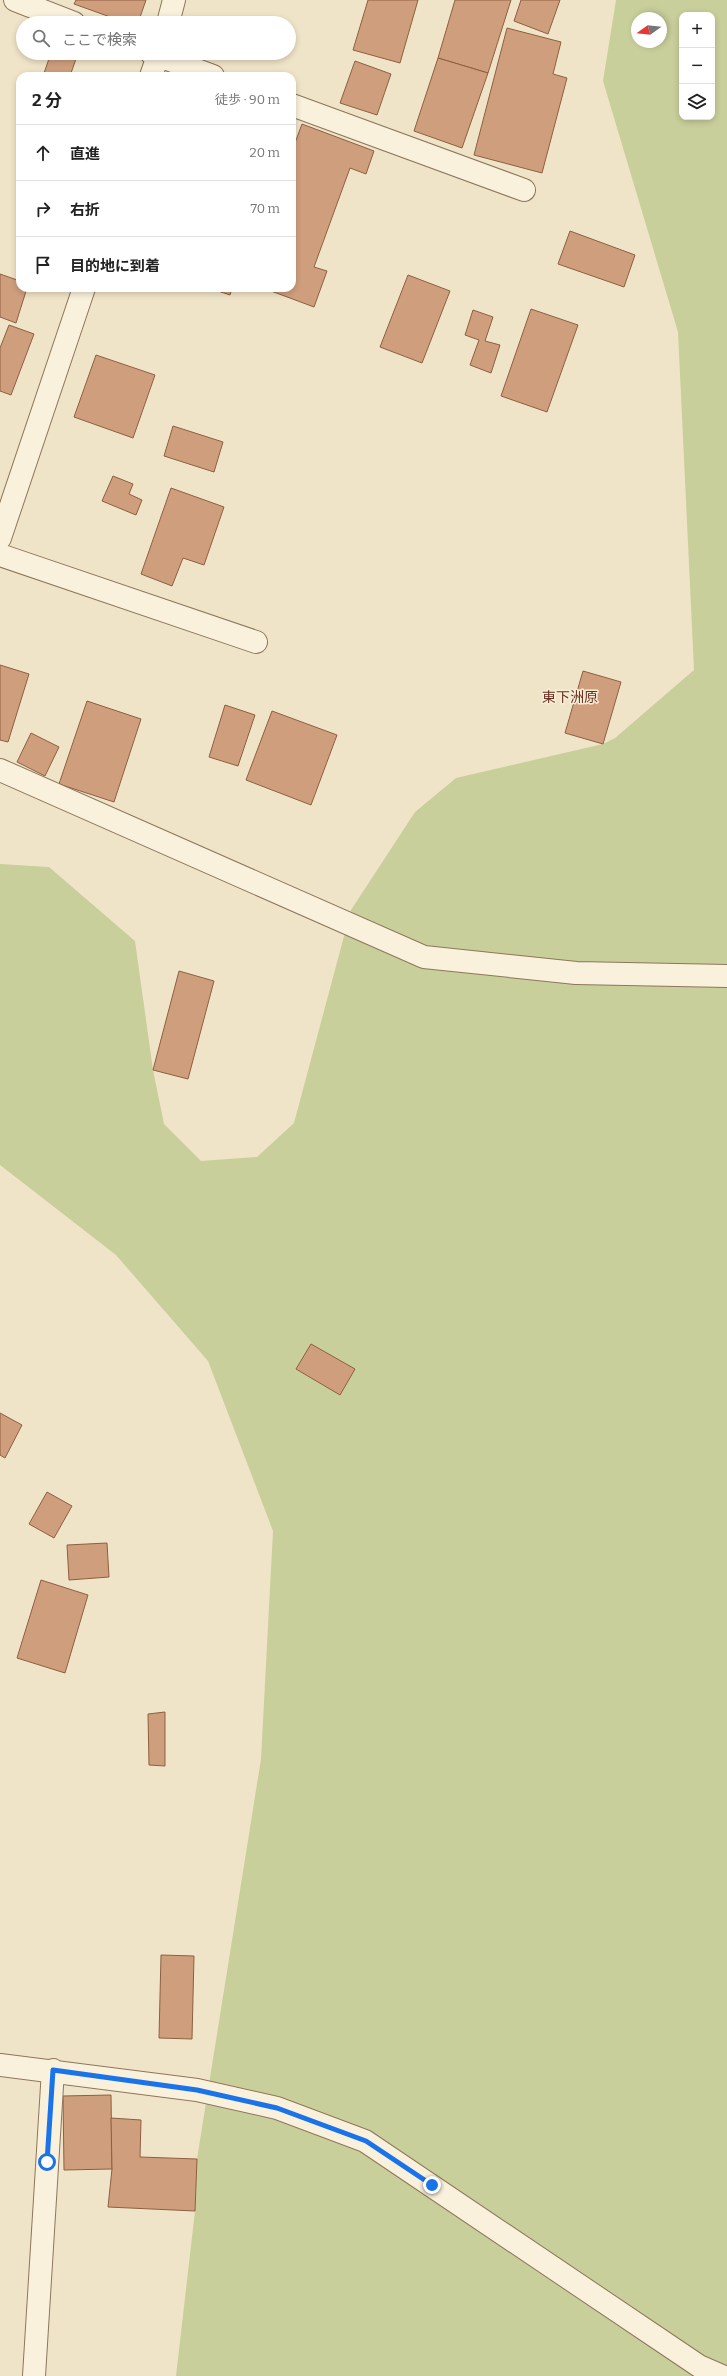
<!DOCTYPE html>
<html lang="ja">
<head>
<meta charset="utf-8">
<style>
  :root { --surface:#fff; --page:#f2f2f2; --text:#222; --muted:#767676; --line:#e0e0e0 }
  body { margin:0; font-family:Bitter,"Noto Sans JP",serif; background:var(--page); color:var(--text) }
  .controls { position:absolute; right:12px; top:12px; display:grid; overflow:hidden; border-radius:8px; box-shadow:0 2px 6px #0003 }
  .controls button { width:36px; height:36px; display:grid; place-items:center; padding:0; border:0; border-bottom:1px solid var(--line); background:var(--surface); color:var(--text); font:20px sans-serif }
  .compass { position:absolute; left:631px; top:12px; width:36px; height:36px; border-radius:50%; background:var(--surface); box-shadow:0 2px 6px #0003; rotate:255deg }
  .stop { position:absolute; width:12px; height:12px; margin:-9px; border:3px solid #1a73e8; border-radius:50%; background:#fff }
  .stop.end { background:#1a73e8; border-color:#fff; box-shadow:0 1px 4px #0008 }
  .list { margin:0; padding:0; list-style:none }
  h2 { display:flex; justify-content:space-between; align-items:center; height:52px; margin:0; padding:0 16px; font-size:17px }
  h2 small { font-size:13px; font-weight:400; color:var(--muted) }
  .list li { display:grid; grid-template-columns:26px 1fr auto; gap:12px; align-items:center; box-sizing:border-box; height:56px; padding:0 16px; border-top:1px solid var(--line) }
  .list b { display:block; font-size:15px; white-space:nowrap }
  .list em { font-size:13px; font-style:normal; color:var(--muted) }
  .icon { flex:none; width:22px; height:22px; fill:none; stroke:currentColor; stroke-width:2; stroke-linecap:round; stroke-linejoin:round }
  .map { position:relative; flex:none; width:727px; height:2376px; overflow:hidden }
  .search { position:absolute; background:var(--surface); box-shadow:0 2px 6px #0003; left:16px; top:16px; width:280px; height:44px; display:flex; align-items:center; gap:10px; box-sizing:border-box; padding:0 14px; border-radius:22px; color:var(--muted); font-size:15px }
  .panel { position:absolute; background:var(--surface); box-shadow:0 2px 6px #0003; left:16px; top:72px; width:280px; height:220px; border-radius:12px }
  .map>svg:first-child { display:block }
  .green { fill:#c9cf9b; fill-rule:evenodd }
  .building { fill:#cf9f7d; stroke:#8d5f41 }
  .lines { fill:none; stroke-linecap:round; stroke-linejoin:round }
  .street-casing { stroke:#8d765c; stroke-width:24 }
  .street { stroke:#faf1dc; stroke-width:22 }
  .route { stroke:#1a73e8; stroke-width:5 }
  .labels { text-anchor:middle; stroke-width:3; stroke-linejoin:round; paint-order:stroke }
  .neighbourhood-label { font-size:14px; fill:#6b2e1e; stroke:#f7eed8 }
</style>
</head>
<body>
<div class="map">
<svg width="727" height="2376" viewBox="0 0 727 2376">
  <rect width="100%" height="100%" fill="#f0e4c8"/>
  <path class="green" d="M616 0H727V2376H176L195 2211 197 2159 261 1759 273 1531 208 1361 116 1255 0 1165V864L49 867 135 941 153 1070 164 1124 201 1161 257 1157 294 1123 351 910 415 812 456 778 603 744 615 738 694 670 678 332 603 81ZM682 15H712V117H682ZM637 18H661V42H637Z"/>
  <g class="building">
    <path d="M76 0H146L138 23H127L74 4Z"/>
    <path d="M368 0H418L400 63 353 50Z"/>
    <path d="M455 0H511L488 73 438 58Z"/>
    <path d="M521 0H560L548 34 514 21Z"/>
    <path d="M507 28 561 42 553 74 567 78 542 173 474 155Z"/>
    <path d="M51 53H78L70 76H43Z"/>
    <path d="M438 58 488 73 462 148 414 131Z"/>
    <path d="M355 61 391 74 377 115 340 103Z"/>
    <path d="M302 124 374 151 366 174 350 168 314 267 327 271 314 307 263 288H292V151Z"/>
    <path d="M570 231 635 255 624 287 558 264Z"/>
    <path d="M0 274 20 281V288H27L16 323 0 317Z"/>
    <path d="M408 275 450 291 422 363 380 347Z"/>
    <path d="M209 288H232L230 295Z"/>
    <path d="M531 309 578 325 547 412 501 396Z"/>
    <path d="M473 310 493 317 485 341 500 345 491 373 470 365 479 340 465 335Z"/>
    <path d="M9 325 34 334 11 395 0 391V348Z"/>
    <path d="M96 355 155 375 133 438 74 417Z"/>
    <path d="M173 426 223 442 214 472 164 456Z"/>
    <path d="M113 476 133 484 129 494 142 500 136 515 102 501Z"/>
    <path d="M171 488 224 507 204 565 183 558 172 586 141 574Z"/>
    <path d="M0 665 29 674 8 742 0 740Z"/>
    <path d="M583 671 621 682 603 744 565 733Z"/>
    <path d="M87 701 141 719 114 802 59 784Z"/>
    <path d="M225 705 255 715 238 766 209 757Z"/>
    <path d="M272 711 337 735 311 805 246 780Z"/>
    <path d="M31 733 59 747 45 776 17 762Z"/>
    <path d="M179 971 214 981 188 1079 153 1070Z"/>
    <path d="M311 1344 355 1369 340 1395 296 1369Z"/>
    <path d="M0 1413 22 1425 5 1458 0 1455Z"/>
    <path d="M47 1492 72 1506 54 1538 29 1524Z"/>
    <path d="M107 1543 109 1577 69 1580 67 1545Z"/>
    <path d="M41 1580 88 1595 65 1673 17 1658Z"/>
    <path d="M165 1712V1766L149 1765 148 1714Z"/>
    <path d="M161 1955 194 1956 192 2039 159 2038Z"/>
    <path d="M111 2095 112 2169 64 2170 63 2096Z"/>
    <path d="M111 2118 141 2120 140 2157 197 2159 195 2211 108 2207 112 2169Z"/>
  </g>
  <g class="lines">
    <g class="street-casing">
      <g id="street">
        <path d="M15 0 74 23"/>
        <path d="M168 23 174 0"/>
        <path d="M151 53 213 76"/>
        <path d="M151 76 159 53"/>
        <path d="M292 105 524 190"/>
        <path d="M0 538 84 288"/>
        <path d="M0 555 256 642"/>
        <path d="M0 770 424 957 576 973 727 976"/>
        <path d="M0 2065 197 2090 277 2108 365 2141 699 2366 722 2376"/>
        <path d="M34 2376 53 2070"/>
      </g>
    </g>
    <use href="#street" class="street"/>
  </g>
  <g class="lines">
    <path class="route" d="M47 2162 53 2070 197 2090 277 2108 366 2141 432 2185"/>
  </g>
  <g class="labels">
    <g class="neighbourhood-label">
      <text x="570" y="702">東下洲原</text>
    </g>
  </g>
</svg>
<div class="controls">
<button>+</button>
<button>−</button>
<button><svg class="icon" aria-label="layers" viewBox="0 0 24 24"><path d="M12 4l9 5-9 5-9-5zM3 14l9 5 9-5"/></svg></button>
</div>
<svg class="compass" viewBox="-18 -18 36 36"><path d="M0-13l5 13h-10z" fill="#e53935"/><path d="M0 13l5-13h-10z" fill="#767676"/></svg>
<div class="stop" style="left:47px;top:2162px"></div>
<div class="stop end" style="left:432px;top:2185px"></div>
<div class="search"><svg class="icon" aria-label="search" viewBox="0 0 24 24"><circle cx="10" cy="10" r="6"/><path d="M15 15l6 6"/></svg>ここで検索</div>
<section class="panel">
<h2>2 分<small>徒歩 · 90 m</small></h2>
<ul class="list">
<li><svg class="icon" aria-label="ahead" viewBox="0 0 24 24"><path d="M12 20V5M6 11l6-6 6 6"/></svg><div><b>直進</b></div><em>20 m</em></li>
<li><svg class="icon" aria-label="right" viewBox="0 0 24 24"><path d="M7 20v-9h11M14 6l5 5-5 5"/></svg><div><b>右折</b></div><em>70 m</em></li>
<li><svg class="icon" aria-label="arrive" viewBox="0 0 24 24"><path d="M6 21V4h12l-3 4 3 4H6"/></svg><div><b>目的地に到着</b></div></li>
</ul>
</section>
</div>
</body>
</html>
